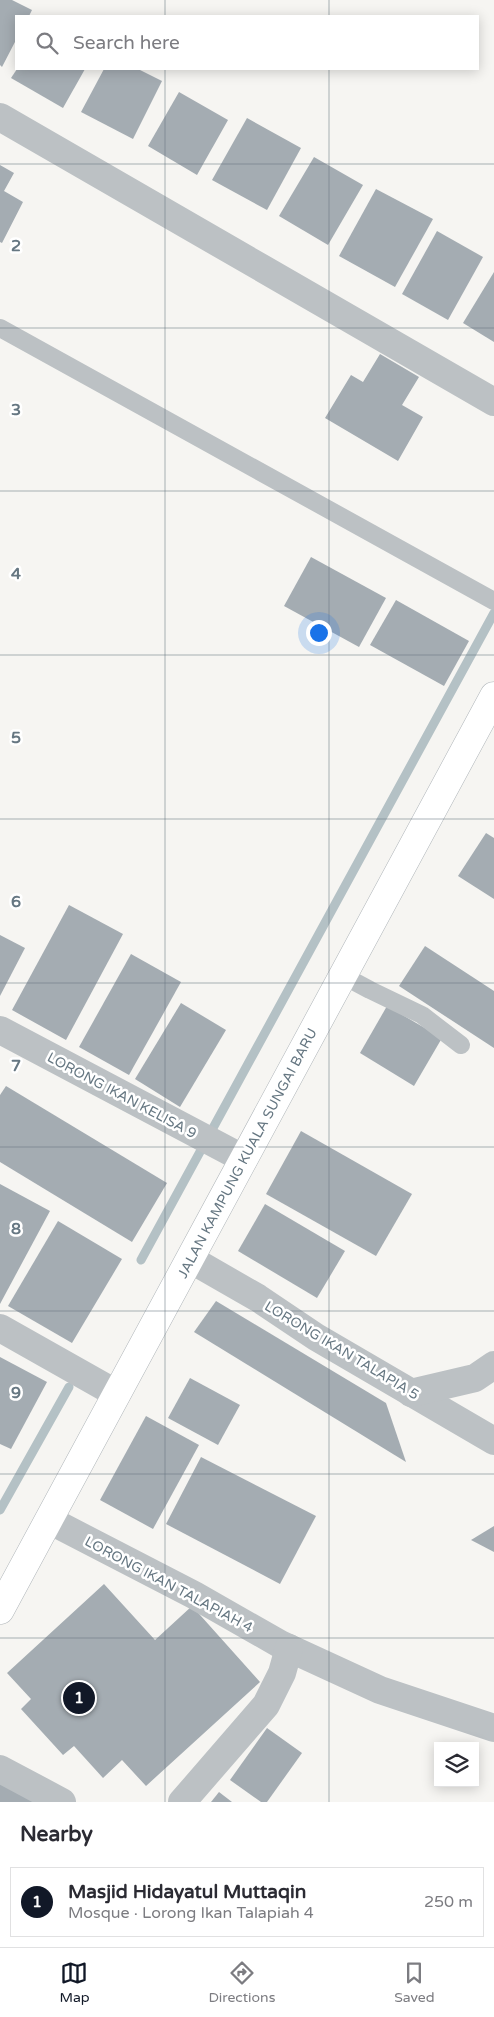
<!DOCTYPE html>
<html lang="en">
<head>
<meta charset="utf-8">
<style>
  :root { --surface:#fff; --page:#f2f2f3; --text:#2b2b33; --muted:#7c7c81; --line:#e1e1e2; --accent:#111827 }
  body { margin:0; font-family:"Varela Round",sans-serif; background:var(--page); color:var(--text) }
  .controls { position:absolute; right:15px; bottom:15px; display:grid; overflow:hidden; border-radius:0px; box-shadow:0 2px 12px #0003 }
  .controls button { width:45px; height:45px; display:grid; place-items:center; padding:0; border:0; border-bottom:1px solid var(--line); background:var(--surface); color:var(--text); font:25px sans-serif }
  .you { position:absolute; left:318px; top:632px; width:18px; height:18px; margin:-12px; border:4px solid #fff; border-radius:50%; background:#1a73e8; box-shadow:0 0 0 8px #1a73e833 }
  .badge { display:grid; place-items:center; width:32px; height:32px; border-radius:50%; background:var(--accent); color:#fff; font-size:16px; font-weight:700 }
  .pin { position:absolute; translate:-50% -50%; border:2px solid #fff; box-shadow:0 1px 5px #0006 }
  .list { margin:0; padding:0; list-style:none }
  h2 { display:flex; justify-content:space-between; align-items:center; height:65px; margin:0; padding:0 20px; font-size:21px }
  h2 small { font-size:16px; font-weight:400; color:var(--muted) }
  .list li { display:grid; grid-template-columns:32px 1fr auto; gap:15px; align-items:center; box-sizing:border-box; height:70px; margin:0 10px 10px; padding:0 10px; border:1px solid var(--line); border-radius:0px }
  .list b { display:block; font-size:19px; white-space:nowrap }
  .list p { margin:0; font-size:16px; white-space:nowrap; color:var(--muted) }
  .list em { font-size:16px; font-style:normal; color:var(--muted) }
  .icon { flex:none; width:28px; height:28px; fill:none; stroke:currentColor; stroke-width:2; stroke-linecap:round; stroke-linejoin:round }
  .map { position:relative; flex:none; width:494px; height:1802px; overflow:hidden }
  .search { position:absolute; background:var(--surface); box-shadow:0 2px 12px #0003; left:15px; right:15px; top:15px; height:55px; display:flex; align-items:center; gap:12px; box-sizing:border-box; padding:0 18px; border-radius:0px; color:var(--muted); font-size:19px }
  .sheet { height:145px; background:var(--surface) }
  nav { display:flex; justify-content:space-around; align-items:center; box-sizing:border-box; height:70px; border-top:1px solid var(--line); background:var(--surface); font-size:14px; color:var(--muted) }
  nav a { display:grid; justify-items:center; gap:2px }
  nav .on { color:var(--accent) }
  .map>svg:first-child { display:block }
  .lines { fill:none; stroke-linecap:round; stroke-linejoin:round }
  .stream { stroke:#b4c1c5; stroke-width:9 }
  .building { fill:#a4acb2 }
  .secondary-casing { stroke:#afb5b9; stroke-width:29 }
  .lane { stroke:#bcc1c4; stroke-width:18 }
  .street { stroke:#bcc1c4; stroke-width:28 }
  .secondary { stroke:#fff; stroke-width:28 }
  .grid { fill:none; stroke:#667782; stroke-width:1; stroke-opacity:0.55 }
  .labels { text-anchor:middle; stroke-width:5; stroke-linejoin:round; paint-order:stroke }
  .street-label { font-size:14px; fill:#667782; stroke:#fff }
  .grid-label { font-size:16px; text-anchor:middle; font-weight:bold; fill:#667782; stroke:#fff; stroke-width:5; stroke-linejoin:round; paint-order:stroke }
</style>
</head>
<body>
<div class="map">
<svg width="494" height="1802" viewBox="0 0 494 1802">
  <rect width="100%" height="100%" fill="#f6f5f2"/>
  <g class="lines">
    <g class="stream">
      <path d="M141 1260 494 613"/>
      <path d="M0 1510 69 1387"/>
    </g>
  </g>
  <g class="building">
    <path d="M0 0H12L32 10 29 16H16V40L2 67 0 65Z"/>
    <path d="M17 69H85L63 108 11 78Z"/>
    <path d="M104 69H138L162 81 133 139 81 112Z"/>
    <path d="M179 92 228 120 197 175 148 146Z"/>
    <path d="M247 118 301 148 267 210 212 180Z"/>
    <path d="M314 157 363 185 328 245 279 216Z"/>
    <path d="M0 165 14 173 4 191 23 202 2 243 0 242Z"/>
    <path d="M376 189 433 219 395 287 339 256Z"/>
    <path d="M437 231 483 257 448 320 402 294Z"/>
    <path d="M494 272V342L463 323Z"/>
    <path d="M380 354 419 377 402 405 423 417 398 461 325 418 351 375 363 382Z"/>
    <path d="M311 557 386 598 359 647 284 606Z"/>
    <path d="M396 600 469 641 444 686 370 645Z"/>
    <path d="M486 833 494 838V899L458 876Z"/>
    <path d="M69 905 123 934 66 1040 12 1010Z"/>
    <path d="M0 935 25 948 0 996Z"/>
    <path d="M425 946 494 991V1048L399 986Z"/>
    <path d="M131 954 181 982 129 1075 79 1047Z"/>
    <path d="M181 1003 226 1030 180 1107 135 1079Z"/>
    <path d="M387 1006 442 1038 414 1086 360 1053Z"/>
    <path d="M6 1086 167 1183 132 1242 0 1162V1095Z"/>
    <path d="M301 1131 412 1194 376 1256 266 1194Z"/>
    <path d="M0 1184 50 1211 0 1304Z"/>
    <path d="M265 1204 345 1251 317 1298 238 1251Z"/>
    <path d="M58 1221 122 1259 72 1343 8 1306Z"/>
    <path d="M216 1301 386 1403 406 1462 194 1332Z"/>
    <path d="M0 1357 47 1382 11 1449 0 1444Z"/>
    <path d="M190 1378 240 1405 218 1445 168 1418Z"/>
    <path d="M146 1416 199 1445 153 1529 100 1500Z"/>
    <path d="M201 1457 316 1516 280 1584 166 1524Z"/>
    <path d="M494 1526V1552L471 1540Z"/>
    <path d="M104 1584 155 1640 192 1606 260 1682 146 1786 122 1760 103 1778 74 1746 63 1755 21 1709 31 1699 7 1673Z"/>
    <path d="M267 1728 302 1753 267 1802H261L230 1780Z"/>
    <path d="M0 1782 42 1802H0Z"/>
    <path d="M219 1792 232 1802H211Z"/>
  </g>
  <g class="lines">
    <g class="secondary-casing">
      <path id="secondary" d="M0 1610 494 696"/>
    </g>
    <g class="lane">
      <path d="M0 328 494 601"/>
      <path d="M342 975 370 990 422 1015 461 1045"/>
    </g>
    <g class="street">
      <path d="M0 117 494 402"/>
      <path d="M0 1030 244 1159"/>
      <path d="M190 1259 258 1298 316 1337 494 1441"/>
      <path d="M0 1328 117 1394"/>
      <path d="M411 1393 475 1378 494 1365"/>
      <path d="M49 1520 194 1595 280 1644 380 1690 494 1728"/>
      <path d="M0 1769 62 1802"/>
      <path d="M182 1802 266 1705 282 1673 289 1648"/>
    </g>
    <use href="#secondary" class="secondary"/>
  </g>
  <path class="grid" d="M165 0V16M329 0V16M165 69V1802M329 69V1802M0 164H494M0 328H494M0 491H494M0 655H494M0 819H494M0 983H494M0 1147H494M0 1311H494M0 1474H494M0 1638H494"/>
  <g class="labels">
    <g class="street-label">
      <text transform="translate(122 1095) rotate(28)" y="5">LORONG IKAN KELISA 9</text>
      <text transform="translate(247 1153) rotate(-62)" y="5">JALAN KAMPUNG KUALA SUNGAI BARU</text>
      <text transform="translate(342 1350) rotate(31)" y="5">LORONG IKAN TALAPIA 5</text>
      <text transform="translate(169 1584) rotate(28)" y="5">LORONG IKAN TALAPIAH 4</text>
    </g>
  </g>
  <g class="grid-label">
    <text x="16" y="251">2</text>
    <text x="16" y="415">3</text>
    <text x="16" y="579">4</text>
    <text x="16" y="743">5</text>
    <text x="16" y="907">6</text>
    <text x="16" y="1071">7</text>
    <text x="16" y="1234">8</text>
    <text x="16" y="1398">9</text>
  </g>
</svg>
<div class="controls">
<button><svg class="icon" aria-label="layers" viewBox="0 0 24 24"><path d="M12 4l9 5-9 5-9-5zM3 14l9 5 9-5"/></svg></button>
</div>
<div class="you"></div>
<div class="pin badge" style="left:79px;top:1698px">1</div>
<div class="search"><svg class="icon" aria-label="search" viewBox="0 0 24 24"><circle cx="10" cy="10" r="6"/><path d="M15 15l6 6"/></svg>Search here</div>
</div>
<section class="sheet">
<h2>Nearby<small></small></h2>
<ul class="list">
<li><span class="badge">1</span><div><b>Masjid Hidayatul Muttaqin</b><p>Mosque · Lorong Ikan Talapiah 4</p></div><em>250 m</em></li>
</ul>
</section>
<nav>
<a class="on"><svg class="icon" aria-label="map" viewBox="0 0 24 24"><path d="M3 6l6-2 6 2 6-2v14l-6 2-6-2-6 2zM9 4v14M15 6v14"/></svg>Map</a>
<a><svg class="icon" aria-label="directions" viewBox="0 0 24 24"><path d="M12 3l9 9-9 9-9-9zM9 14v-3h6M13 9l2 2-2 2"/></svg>Directions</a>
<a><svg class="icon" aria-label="saved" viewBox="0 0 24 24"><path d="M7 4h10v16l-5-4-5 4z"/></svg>Saved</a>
</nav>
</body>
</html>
